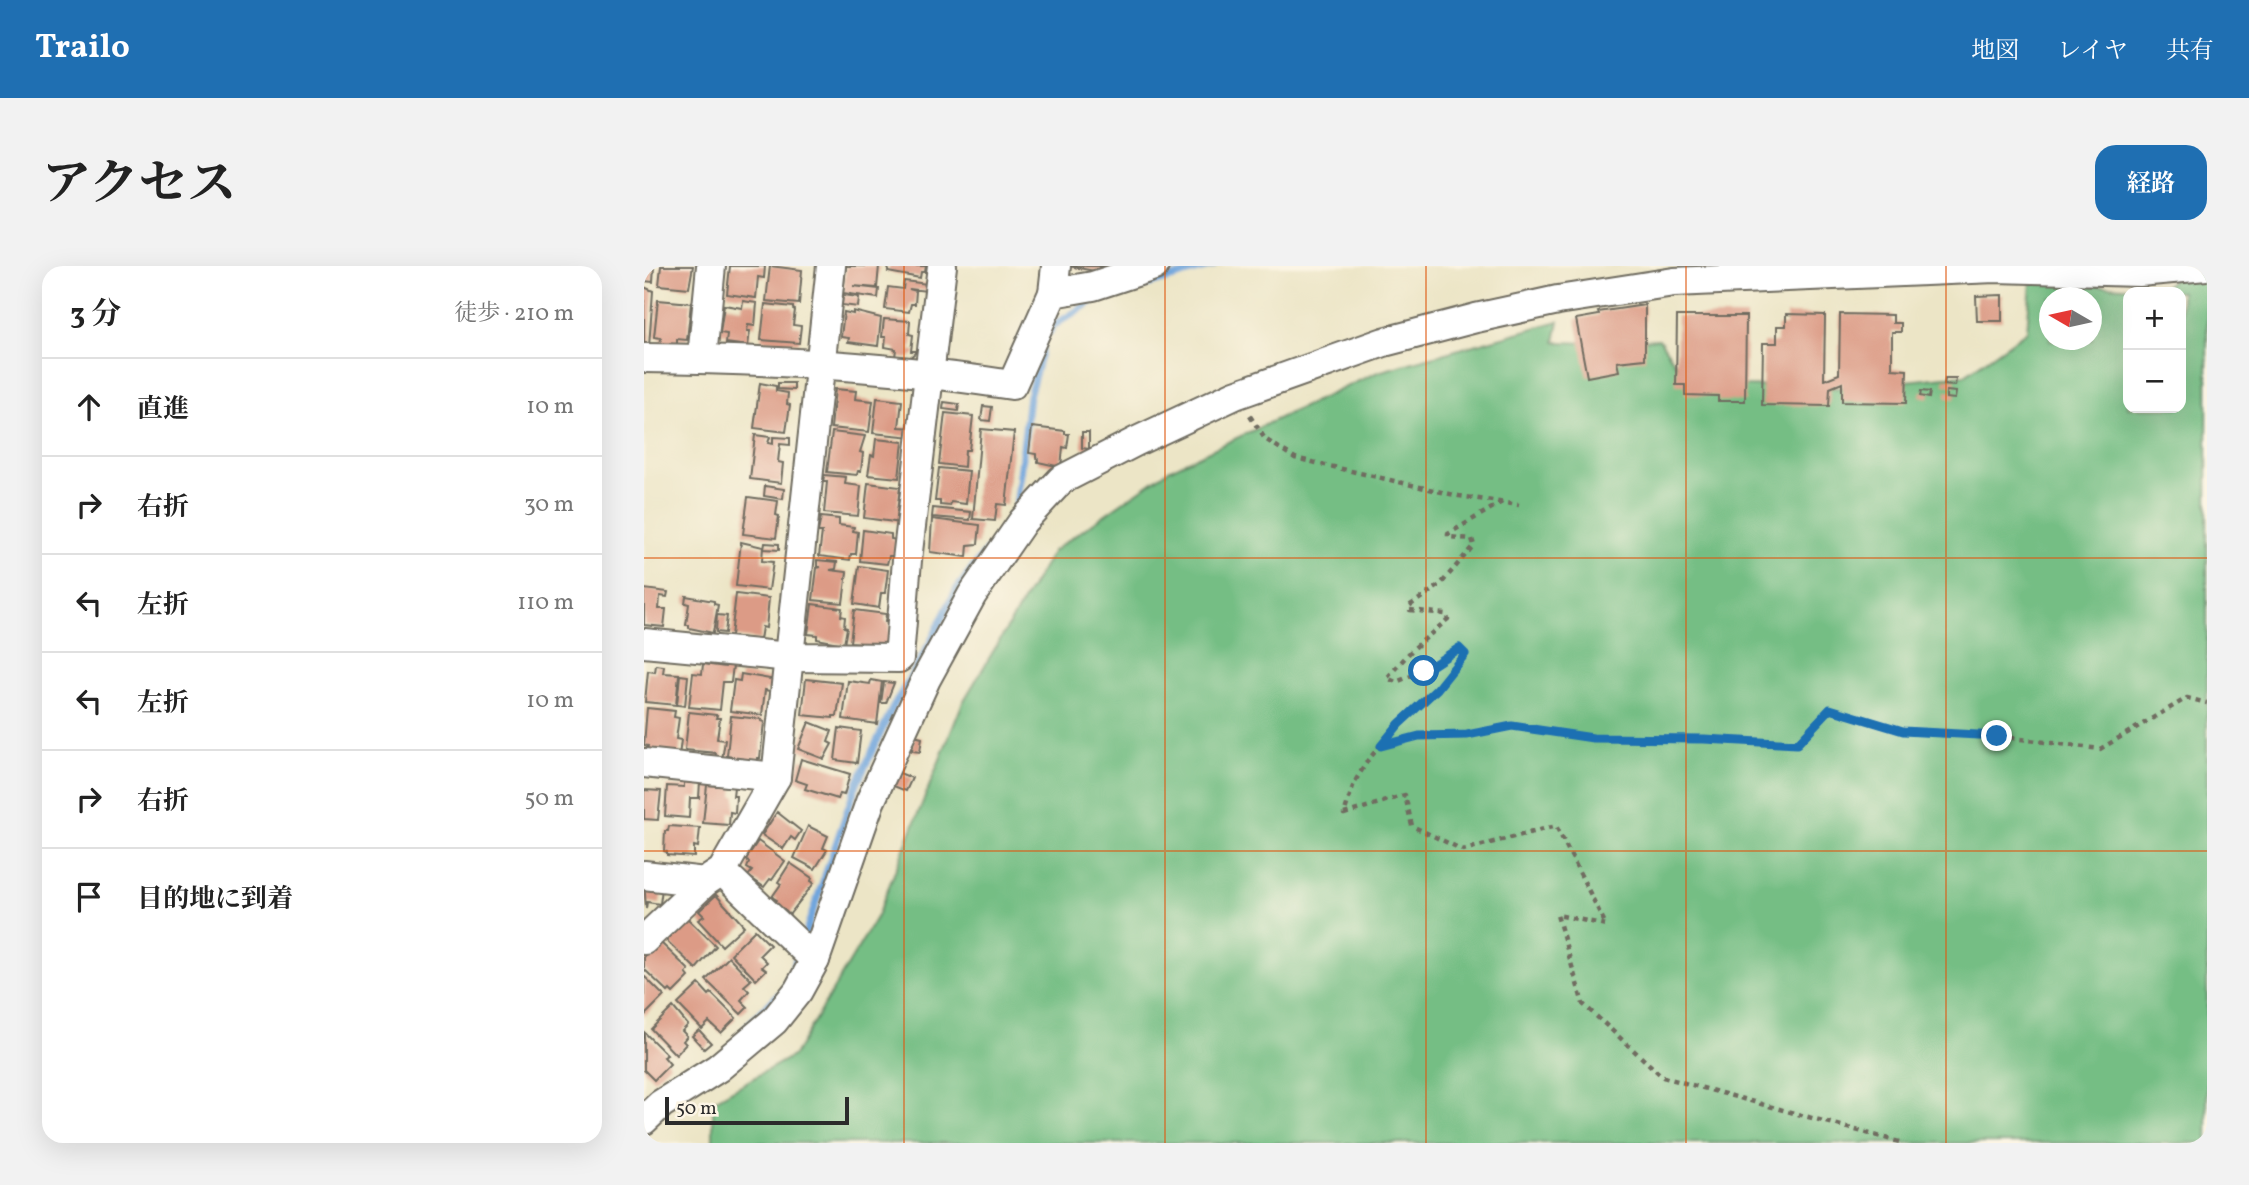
<!DOCTYPE html>
<html lang="ja">
<head>
<meta charset="utf-8">
<style>
  :root { --surface:#fff; --page:#f2f2f2; --text:#222; --muted:#767676; --line:#e0e0e0; --accent:#1f6fb2 }
  body { margin:0; font-family:Vollkorn,"Noto Serif JP",serif; background:var(--page); color:var(--text) }
  .controls { position:absolute; right:21px; top:21px; display:grid; overflow:hidden; border-radius:14px; box-shadow:0 7px 28px #0002 }
  .controls button { width:63px; height:63px; display:grid; place-items:center; padding:0; border:0; border-bottom:2px solid var(--line); background:var(--surface); color:var(--text); font:35px sans-serif }
  .compass { position:absolute; left:1395px; top:21px; width:63px; height:63px; border-radius:50%; background:var(--surface); box-shadow:0 7px 28px #0002; rotate:279deg }
  .scale { position:absolute; left:21px; bottom:18px; width:184px; box-sizing:border-box; padding-left:7px; border:4px solid #2b2b2b; border-top:0; font-size:19px; line-height:24px; white-space:nowrap; color:#2b2b2b; -webkit-text-stroke:5px #fcf5e5; paint-order:stroke }
  .stop { position:absolute; width:21px; height:21px; margin:-16px; border:5px solid #1f6fb2; border-radius:50%; background:#fff }
  .stop.end { background:#1f6fb2; border-color:#fff; box-shadow:0 2px 7px #0008 }
  .list { margin:0; padding:0; list-style:none }
  h2 { display:flex; justify-content:space-between; align-items:center; height:91px; margin:0; padding:0 28px; font-size:30px }
  h2 small { font-size:23px; font-weight:400; color:var(--muted) }
  .list li { display:grid; grid-template-columns:46px 1fr auto; gap:21px; align-items:center; box-sizing:border-box; height:98px; padding:0 28px; border-top:2px solid var(--line) }
  .list b { display:block; font-size:26px; white-space:nowrap }
  .list em { font-size:23px; font-style:normal; color:var(--muted) }
  .icon { flex:none; width:38px; height:38px; fill:none; stroke:currentColor; stroke-width:2; stroke-linecap:round; stroke-linejoin:round }
  .map { position:relative; flex:none; width:1563px; height:877px; overflow:hidden; border-radius:21px }
  header { display:flex; align-items:center; gap:42px; box-sizing:border-box; height:98px; padding:0 35px; background:var(--accent); color:#fff }
  header strong { font-size:33px }
  nav { display:flex; gap:38px; margin-inline-start:auto; font-size:24px }
  .intro { display:flex; align-items:center; justify-content:space-between; box-sizing:border-box; height:168px; padding:0 42px }
  h1 { margin:0; font-size:49px }
  .button { padding:18px 32px; border-radius:21px; background:var(--accent); color:#fff; font-size:24px; font-weight:700 }
  main { display:flex; gap:42px; padding:0 42px }
  aside { flex:1; background:var(--surface); border-radius:21px; box-shadow:0 7px 28px #0002 }
  .map>svg:first-child { display:block }
  .forest { fill:#75be84; stroke:#507458; stroke-width:2; fill-rule:evenodd }
  .lines { fill:none; stroke-linecap:round; stroke-linejoin:round }
  .stream { stroke:#6fa5dd; stroke-width:7 }
  .building { fill:#dc9b86 }
  .minor-casing { stroke:#6f6c61; stroke-width:32 }
  .path { stroke:#6f6c61; stroke-width:4.5; stroke-dasharray:5 5; stroke-linecap:butt }
  .minor { stroke:#fff; stroke-width:28 }
  .route { stroke:#1f6fb2; stroke-width:9 }
  .grid { fill:none; stroke:#df570e; stroke-width:2; stroke-opacity:0.55 }
</style>
</head>
<body>
<header>
<strong>Trailo</strong>
<nav><a>地図</a><a>レイヤ</a><a>共有</a></nav>
</header>
<div class="intro"><h1>アクセス</h1><a class="button">経路</a></div>
<main>
<aside>
<h2>3 分<small>徒歩 · 210 m</small></h2>
<ul class="list">
<li><svg class="icon" aria-label="ahead" viewBox="0 0 24 24"><path d="M12 20V5M6 11l6-6 6 6"/></svg><div><b>直進</b></div><em>10 m</em></li>
<li><svg class="icon" aria-label="right" viewBox="0 0 24 24"><path d="M7 20v-9h11M14 6l5 5-5 5"/></svg><div><b>右折</b></div><em>30 m</em></li>
<li><svg class="icon" aria-label="left" viewBox="0 0 24 24"><path d="M17 20v-9H6M10 6l-5 5 5 5"/></svg><div><b>左折</b></div><em>110 m</em></li>
<li><svg class="icon" aria-label="left" viewBox="0 0 24 24"><path d="M17 20v-9H6M10 6l-5 5 5 5"/></svg><div><b>左折</b></div><em>10 m</em></li>
<li><svg class="icon" aria-label="right" viewBox="0 0 24 24"><path d="M7 20v-9h11M14 6l5 5-5 5"/></svg><div><b>右折</b></div><em>50 m</em></li>
<li><svg class="icon" aria-label="arrive" viewBox="0 0 24 24"><path d="M6 21V4h12l-3 4 3 4H6"/></svg><div><b>目的地に到着</b></div></li>
</ul>
</aside>
<div class="map">
<svg width="1563" height="877" viewBox="0 0 1563 877">
  <rect width="100%" height="100%" fill="#fcf5e5"/>
  <filter id="ink" filterUnits="userSpaceOnUse"><feTurbulence type="fractalNoise" baseFrequency=".0143" numOctaves="2"/><feDisplacementMap in="SourceGraphic" scale="14" xChannelSelector="R" yChannelSelector="G"/><feConvolveMatrix kernelMatrix="1 2 1 2 8 2 1 2 1" color-interpolation-filters="sRGB"/></filter>
  <filter id="wash" filterUnits="userSpaceOnUse"><feTurbulence type="fractalNoise" baseFrequency=".00686" numOctaves="4" result="noise"/><feDisplacementMap in="SourceGraphic" scale="28" xChannelSelector="R" yChannelSelector="G"/><feGaussianBlur stdDeviation="1.57" result="paint"/><feColorMatrix in="noise" values="0 0 0 0 0 0 0 0 0 0 0 0 0 0 0 0 0 1.4 0 .05"/><feComposite in="paint" operator="in"/></filter>
  <g filter="url(#wash)">
    <rect width="100%" height="100%" fill="#ece5c6"/>
    <path class="forest" d="M1563 8V877H69V835L150 789 233 650 319 436 409 285 526 203 734 106 915 55 911 76 946 77 1015 73 1046 119 1193 122 1321 109 1383 65 1387 16 1517 23 1534 9ZM1484 26H1537V142H1484ZM1406 32H1448V74H1406Z"/>
    <g class="lines">
      <g class="stream">
        <path d="M406 66 409 60 450 34 569 0"/>
        <path d="M370 247 372 243 385 130 398 83"/>
        <path d="M159 674 211 522 249 441 286 377 312 324 342 285"/>
        <path d="M142 720 154 688"/>
        <path d="M103 760 134 729"/>
      </g>
    </g>
    <g id="blocks">
      <g class="building">
        <path d="M0 0H10L9 16 0 15Z"/>
        <path d="M17 0H49L45 22 15 19Z"/>
        <path d="M86 0H121L120 12 114 11 112 32 83 28Z"/>
        <path d="M126 0 158 4 155 38 122 35Z"/>
        <path d="M202 0H235L233 22 209 20 235 23 234 32 199 27Z"/>
        <path d="M245 0H282L281 6H277L276 12 244 6Z"/>
        <path d="M424 0H468L456 6Z"/>
        <path d="M260 15 284 18 283 25 265 23 272 25 271 38H267L265 46 241 43 244 21 259 23Z"/>
        <path d="M0 21 9 25 5 81H0Z"/>
        <path d="M199 29 215 31 214 41 198 39Z"/>
        <path d="M1358 29V55H1333L1332 30Z"/>
        <path d="M14 34 47 37 43 74 33 73V82L16 81 17 72 10 71Z"/>
        <path d="M99 35 113 37 111 60 104 59 103 65H106L104 80 82 77 83 68 76 67 80 39 98 42Z"/>
        <path d="M121 38 149 41V43L151 44 149 59 157 60 155 77 117 74Z"/>
        <path d="M1001 39V93L973 96 975 105 943 111 932 53 955 49 954 46Z"/>
        <path d="M209 45 237 52 234 80 204 76 205 72 197 71 200 46 209 48Z"/>
        <path d="M1142 48 1181 49 1180 114 1195 108 1196 48 1249 49V57H1257V66H1248V103L1263 104 1262 137 1198 136V117L1186 122 1185 140 1118 139 1119 77H1133V60H1142Z"/>
        <path d="M1033 50H1102L1101 135H1074V130L1041 129V119H1032Z"/>
        <path d="M240 53 266 55 265 68 269 69 267 85H271V87L264 93 251 91 252 83 241 81 242 71H238Z"/>
        <path d="M1301 113H1312L1311 120 1300 119Z"/>
        <path d="M116 117 132 120V125L144 127 143 138 146 139 142 166 110 162Z"/>
        <path d="M134 117H150V124L134 123Z"/>
        <path d="M191 123 212 125 211 133 229 135 225 166 187 162Z"/>
        <path d="M1277 125 1286 126 1285 132 1276 130Z"/>
        <path d="M1302 125 1312 126 1311 133 1302 132Z"/>
        <path d="M233 132 258 135 255 161 269 162 268 171 229 167Z"/>
        <path d="M300 136 315 138 314 145 299 143Z"/>
        <path d="M339 140 348 141 346 155 337 154Z"/>
        <path d="M301 147 329 150 325 184H321L320 201 295 198Z"/>
        <path d="M388 161 421 165V168H425L423 182 419 181 417 201 394 196V193L392 192V188L385 187Z"/>
        <path d="M337 163 370 166 362 239 353 238 351 255 329 253Z"/>
        <path d="M188 166 221 170 216 186 219 187 217 205H214L213 209 183 206Z"/>
        <path d="M438 166H445V183L438 182Z"/>
        <path d="M111 169 126 171 124 177 129 178V171L146 172V179L136 178 134 196 139 197 137 217 106 213Z"/>
        <path d="M232 173 259 176 255 212 224 209 227 189 230 190Z"/>
        <path d="M295 202 325 205 322 238 307 236 306 240 296 239V235H291Z"/>
        <path d="M180 209 202 211 201 218 217 220 214 250 180 247 183 216H179Z"/>
        <path d="M224 217 256 221 253 246 255 237H260L258 257 220 252Z"/>
        <path d="M121 220 140 223 139 233 120 230Z"/>
        <path d="M104 231 134 235 132 249 135 250 132 272 99 268Z"/>
        <path d="M289 242 327 246 326 254 288 251Z"/>
        <path d="M177 251 195 253V259L210 261 209 265 214 266 212 288H207L206 294 175 290 178 266H174Z"/>
        <path d="M288 253 336 259 334 278 324 279 323 291 286 286Z"/>
        <path d="M219 264 247 268V273L252 274 250 290H245L243 298 216 295Z"/>
        <path d="M97 276 119 281 118 295 129 296 125 324 92 320Z"/>
        <path d="M121 277 135 278V284L120 283Z"/>
        <path d="M173 294 193 296 192 303 186 304 203 306 199 337 169 334 173 302 177 301H173Z"/>
        <path d="M215 300 244 304 241 327H237L235 342 210 338Z"/>
        <path d="M0 323 24 326 23 331 16 330 15 343H22L20 361 0 359Z"/>
        <path d="M92 328 125 332 122 362 118 361 116 374 87 370Z"/>
        <path d="M42 330 70 335V338L74 339 69 367 45 362V359H42L45 338 41 337Z"/>
        <path d="M168 338 198 342 197 350 201 351 200 361 203 362 200 378 173 373V369L164 368Z"/>
        <path d="M210 344 242 348 241 356 245 357 246 380 215 382 216 377 206 376Z"/>
        <path d="M73 349 83 350 81 367 72 366Z"/>
        <path d="M59 398 81 401 82 398 89 399 87 416H79L76 444 45 441 49 407 58 408Z"/>
        <path d="M12 399 20 400 19 407 35 408 32 439 1 436 4 405 11 406Z"/>
        <path d="M97 408 132 414 130 426 121 424 118 449 86 445 90 414 96 415Z"/>
        <path d="M36 409 44 410 41 440 33 439Z"/>
        <path d="M162 413 198 417 193 450H189V452L158 449Z"/>
        <path d="M227 414 238 416 233 458 199 453 204 415 226 418Z"/>
        <path d="M240 416 250 417 242 437H237Z"/>
        <path d="M3 442 31 445 30 451 35 452 32 473 37 474 35 490 3 484 4 480 0 479Z"/>
        <path d="M45 446 73 449 72 452H76L73 473 81 474 78 494 71 493 72 487 41 484Z"/>
        <path d="M87 450 117 453V455L120 456 116 492H113V495L88 496 89 491 83 490Z"/>
        <path d="M165 456 188 465 184 476 188 478 180 493 154 483Z"/>
        <path d="M195 462 217 465 213 497 191 494Z"/>
        <path d="M270 470 278 472 276 486 268 485Z"/>
        <path d="M157 493 206 508 200 529 196 528 194 533 161 523 163 518 151 514Z"/>
        <path d="M253 506 268 512 262 525 247 519Z"/>
        <path d="M49 514 56 515 55 532H46L45 552 21 550 23 520 40 521V516L48 517Z"/>
        <path d="M63 519 90 521 89 530H92L91 547 86 546 85 559 59 557Z"/>
        <path d="M0 524 17 525 14 554 0 553Z"/>
        <path d="M133 546 157 565 151 574 147 571 139 583 118 569Z"/>
        <path d="M25 560 56 562 54 581 50 580V591L23 589V586L20 585 21 565H24Z"/>
        <path d="M164 560 184 570 179 582 183 584 171 603 150 592Z"/>
        <path d="M114 575 141 595 128 614 126 613 120 621 104 610 108 605 103 602 105 597 102 593Z"/>
        <path d="M146 597 168 612 167 615 170 617 145 649 130 639 133 634 128 631 137 618 134 616Z"/>
        <path d="M0 613 19 615 16 638 3 636 2 643Z"/>
        <path d="M72 629 100 660 78 680 54 654 60 650 55 645Z"/>
        <path d="M43 652 72 680 52 703 22 674Z"/>
        <path d="M111 664 126 679 116 689 123 696 118 701 122 704 112 714 87 688Z"/>
        <path d="M15 675 45 704 42 707 45 711 29 727 26 724 24 726 0 703V691Z"/>
        <path d="M85 691 107 714 100 720 105 725 97 734 104 741 97 748 62 714Z"/>
        <path d="M0 710 20 730 0 750Z"/>
        <path d="M55 718 65 729 67 727 92 752 77 767 65 756 58 763 34 738Z"/>
        <path d="M29 741 44 759 38 765 43 770 39 775 42 778 32 789 7 763Z"/>
        <path d="M55 764 67 777 60 783 48 770Z"/>
        <path d="M0 766 23 789 20 791 26 798 10 814 0 804Z"/>
      </g>
    </g>
  </g>
  <g filter="url(#ink)">
    <use href="#blocks" fill-opacity="0" stroke="#6f6c61" stroke-width="2"/>
    <g class="lines">
      <g class="minor-casing">
        <g id="minor">
          <path d="M409 27 412 0"/>
          <path d="M0 92C124 93 246 100 368 119L409 27 449 20 510 0"/>
          <path d="M58 92 67 0"/>
          <path d="M0 377 146 391 255 392 263 294 298 0"/>
          <path d="M0 497 132 511"/>
          <path d="M78 605 171 694"/>
          <path d="M0 609 61 616"/>
          <path d="M0 674 61 616 78 605 132 511 187 0"/>
          <path d="M0 854 17 838 74 802 130 755 154 725 171 694 226 536 282 413 328 329 379 255 417 214 493 175 591 129 740 76 832 52 914 34 1030 16 1351 2 1495 6 1562 0"/>
        </g>
      </g>
      <g class="path">
        <path d="M606 150 621 173 651 192 815 230 875 239"/>
        <path d="M858 236 804 268V271L828 273 830 279 796 319 765 340 766 344 801 348 804 353 768 384 743 412 752 416 780 405 815 382 821 388 793 423 755 458 724 494 710 517 700 548 761 529 768 560 819 584 912 560 962 659 913 649 939 738 1019 811 1259 877"/>
        <path d="M738 479 775 470 823 469 868 460 949 472 1060 473 1153 478 1186 443 1259 465 1353 470 1456 483 1543 432 1563 437"/>
      </g>
      <use href="#minor" class="minor"/>
    </g>
  </g>
  <g class="lines" filter="url(#ink)">
    <path class="route" d="M780 405 815 382 821 388 793 423 755 458 737 480 775 470 823 469 868 460 949 472 1060 473 1153 478 1186 443 1259 465 1353 470"/>
  </g>
  <path class="grid" d="M260 0V877M521 0V877M782 0V877M1042 0V877M1302 0V877M0 292H1563M0 585H1563"/>
</svg>
<div class="controls">
<button>+</button>
<button>−</button>
</div>
<svg class="compass" viewBox="-18 -18 36 36"><path d="M0-13l5 13h-10z" fill="#e53935"/><path d="M0 13l5-13h-10z" fill="#767676"/></svg>
<div class="scale">50 m</div>
<div class="stop" style="left:780px;top:405px"></div>
<div class="stop end" style="left:1353px;top:470px"></div>
</div>
</main>
</body>
</html>
